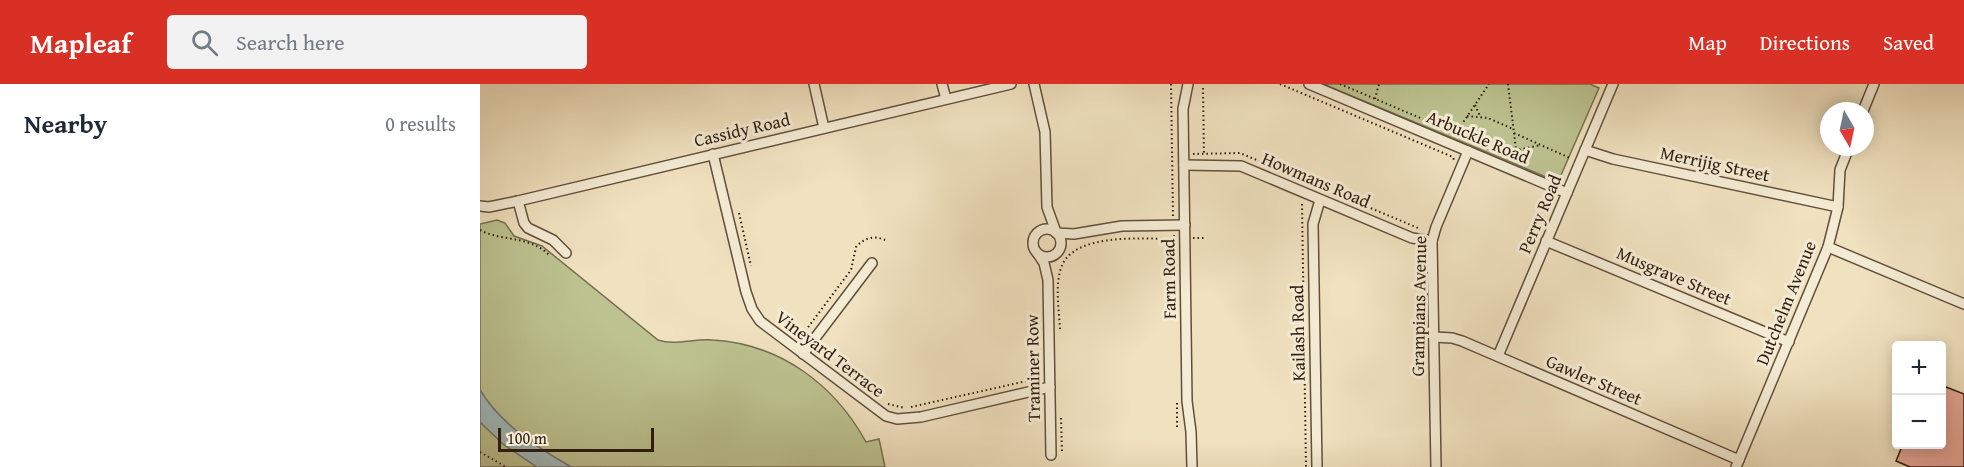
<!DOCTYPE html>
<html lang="en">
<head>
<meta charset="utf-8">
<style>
  :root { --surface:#fff; --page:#f2f2f3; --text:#1f2937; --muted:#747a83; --line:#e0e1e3; --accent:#d93025 }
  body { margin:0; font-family:"Gentium Book Plus",serif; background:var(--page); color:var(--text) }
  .controls { position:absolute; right:18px; bottom:18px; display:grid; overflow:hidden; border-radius:6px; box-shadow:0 3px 15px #0003 }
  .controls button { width:54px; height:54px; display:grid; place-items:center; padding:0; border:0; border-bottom:2px solid var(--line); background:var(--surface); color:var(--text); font:30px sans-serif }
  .compass { position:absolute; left:1340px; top:18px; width:54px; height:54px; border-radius:50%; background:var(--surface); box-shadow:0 3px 15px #0003; rotate:171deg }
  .scale { position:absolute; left:18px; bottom:15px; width:156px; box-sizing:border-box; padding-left:6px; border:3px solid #311e10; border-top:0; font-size:16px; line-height:21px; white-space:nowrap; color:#311e10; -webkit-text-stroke:4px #f5ecd5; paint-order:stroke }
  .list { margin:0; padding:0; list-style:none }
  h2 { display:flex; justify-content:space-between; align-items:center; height:78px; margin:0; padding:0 24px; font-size:26px }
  h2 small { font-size:20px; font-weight:400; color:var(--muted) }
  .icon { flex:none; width:33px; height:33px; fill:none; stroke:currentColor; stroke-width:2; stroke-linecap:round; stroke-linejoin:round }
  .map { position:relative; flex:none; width:1484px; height:383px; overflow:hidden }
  header { display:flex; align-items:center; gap:36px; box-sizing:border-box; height:84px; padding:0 30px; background:var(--accent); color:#fff }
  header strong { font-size:28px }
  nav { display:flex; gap:33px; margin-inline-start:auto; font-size:21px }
  .search { width:420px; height:54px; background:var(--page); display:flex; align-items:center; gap:15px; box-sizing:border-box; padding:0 21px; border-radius:6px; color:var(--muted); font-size:22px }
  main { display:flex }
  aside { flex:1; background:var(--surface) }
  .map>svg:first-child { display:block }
  .green { fill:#bcc290; stroke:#767050; stroke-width:1.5 }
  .water { fill:#a0bbbd; stroke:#747c78; stroke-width:1.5 }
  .building { fill:#eaa999; stroke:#311e10; stroke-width:1.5 }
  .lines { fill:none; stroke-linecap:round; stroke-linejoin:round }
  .street-casing { stroke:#614f3c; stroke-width:12 }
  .path { stroke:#311e10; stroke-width:2; stroke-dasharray:1.5 3; stroke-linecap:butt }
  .street { stroke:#f5ecd5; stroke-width:9 }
  .labels { text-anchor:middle; stroke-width:6; stroke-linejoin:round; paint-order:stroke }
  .street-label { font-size:18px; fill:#311e10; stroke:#f5ecd5 }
</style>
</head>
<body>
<header>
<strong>Mapleaf</strong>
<div class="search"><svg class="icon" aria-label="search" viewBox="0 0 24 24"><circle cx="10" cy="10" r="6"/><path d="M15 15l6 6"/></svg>Search here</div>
<nav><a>Map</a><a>Directions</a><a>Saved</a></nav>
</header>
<main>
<aside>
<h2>Nearby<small>0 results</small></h2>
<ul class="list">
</ul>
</aside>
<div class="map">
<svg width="1484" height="383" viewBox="0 0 1484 383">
  <rect width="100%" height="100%" fill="#f0e1bf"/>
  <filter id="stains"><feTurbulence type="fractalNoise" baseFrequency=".00333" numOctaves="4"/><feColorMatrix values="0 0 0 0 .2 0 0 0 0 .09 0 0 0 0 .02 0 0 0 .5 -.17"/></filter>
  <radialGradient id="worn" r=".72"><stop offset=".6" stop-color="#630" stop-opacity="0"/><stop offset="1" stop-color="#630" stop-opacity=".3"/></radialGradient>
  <g class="green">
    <path d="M843 0H1110L1119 4 1078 98Z"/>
    <path d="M17 136 25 139 34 152 62 162 178 256C195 262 215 254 233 256 300 260 354 300 386 358L399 355 405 383H91C58 364 20 340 0 306V140Z"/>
    <path d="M0 338 23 360 57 383H0Z"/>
  </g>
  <path class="water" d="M0 306C20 340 58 364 91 383H57L23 360 0 338Z"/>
  <path class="building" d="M1461 301 1484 310V383H1430L1416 377 1423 360H1461Z"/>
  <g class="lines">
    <g class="street-casing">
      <g id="street">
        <path d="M334 0 344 44"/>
        <path d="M462 0 466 15"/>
        <path d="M554 0 565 48 567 123 576 148"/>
        <path d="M708 0 703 25 707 317 711 348 712 383"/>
        <path d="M829 0 1087 109"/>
        <path d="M1383 27 1394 0"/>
        <path d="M1105 66 1133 75 1358 123"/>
        <path d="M233 70 266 208 272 225 280 237 406 332 417 335 441 333 570 303"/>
        <path d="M704 81 761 82 932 154 952 157"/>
        <path d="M38 117 44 139 48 144 73 156 86 169"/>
        <path d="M0 122 9 123 38 117 531 0"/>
        <circle cx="567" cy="159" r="14"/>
        <path d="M576 149 594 150 642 142 705 141"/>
        <path d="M1066 157 1309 258"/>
        <path d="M1348 163 1484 220"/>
        <path d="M558 170 564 179 568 196 571 371"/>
        <path d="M954 253 972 254 982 257 1259 376"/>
        <path d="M323 270 392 179"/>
        <path d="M1018 272 1133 0"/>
        <path d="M837 383 833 140 840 116"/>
        <path d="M956 383 952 157 956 143 988 67"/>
        <path d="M1256 383 1348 163 1358 123 1360 86 1369 63"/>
      </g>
    </g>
    <g class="path">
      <path d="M691 0 693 133"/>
      <path d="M800 0 973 73 974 76"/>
      <path d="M860 0 1023 69 1061 61"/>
      <path d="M1028 0 1034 49 1090 74"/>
      <path d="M723 4 724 71"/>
      <path d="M895 15 899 0"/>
      <path d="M995 21 1000 32"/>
      <path d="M987 32 1008 34 1033 45"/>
      <path d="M976 49 1009 0"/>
      <path d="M1034 49 1036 66"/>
      <path d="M713 70 760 69 938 144"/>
      <path d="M822 120 826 383"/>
      <path d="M259 129 271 182"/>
      <path d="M0 146C22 158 49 151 69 171"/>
      <path d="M694 151 695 235"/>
      <path d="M713 154H725"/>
      <path d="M580 245C579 226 575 202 581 184 593 148 663 155 693 155"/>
      <path d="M320 254 371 186 376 163C384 154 394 151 405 156"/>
      <path d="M697 319V346"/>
      <path d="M408 320 425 324"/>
      <path d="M431 323 560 294"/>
      <path d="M581 334 582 368"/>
      <path d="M0 368 26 383"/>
    </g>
    <use href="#street" class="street"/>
  </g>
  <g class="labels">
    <g class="street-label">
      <text transform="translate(262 46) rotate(-13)" y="6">Cassidy Road</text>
      <text transform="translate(998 53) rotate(23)" y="6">Arbuckle Road</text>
      <text transform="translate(1235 80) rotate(12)" y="6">Merrijig Street</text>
      <text transform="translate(836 96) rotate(23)" y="6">Howmans Road</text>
      <text transform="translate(1060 130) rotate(-67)" y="6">Perry Road</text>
      <text transform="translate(1194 192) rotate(23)" y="6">Musgrave Street</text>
      <text transform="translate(689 195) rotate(-91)" y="6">Farm Road</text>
      <text transform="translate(1306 219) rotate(-68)" y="6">Dutchelm Avenue</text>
      <text transform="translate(939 222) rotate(-89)" y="6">Grampians Avenue</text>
      <text transform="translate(818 249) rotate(-91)" y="6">Kailash Road</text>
      <text transform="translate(350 270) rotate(37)" y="6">Vineyard Terrace</text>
      <text transform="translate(553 284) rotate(-91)" y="6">Traminer Row</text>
      <text transform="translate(1114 296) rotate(23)" y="6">Gawler Street</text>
    </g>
  </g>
  <rect width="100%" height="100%" filter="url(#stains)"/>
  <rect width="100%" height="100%" fill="url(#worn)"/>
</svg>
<div class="controls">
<button>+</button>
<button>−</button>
</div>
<svg class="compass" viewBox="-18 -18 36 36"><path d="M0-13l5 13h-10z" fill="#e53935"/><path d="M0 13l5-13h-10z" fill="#747a83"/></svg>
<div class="scale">100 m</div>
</div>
</main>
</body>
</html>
